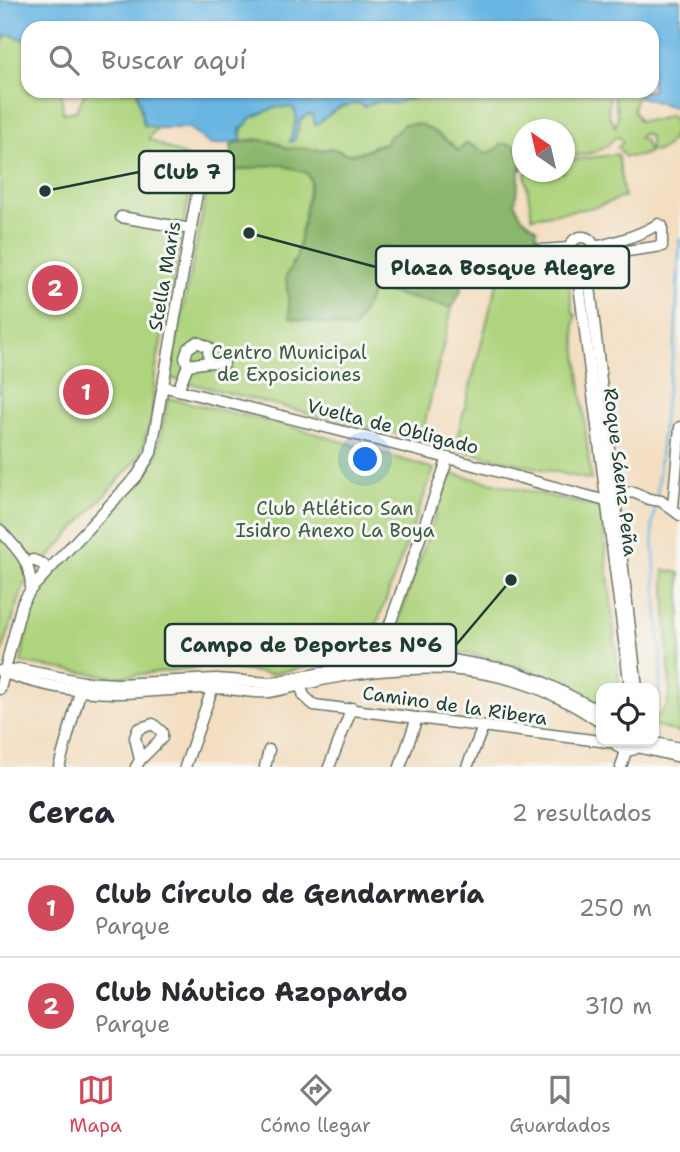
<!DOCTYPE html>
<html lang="es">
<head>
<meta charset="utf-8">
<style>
  :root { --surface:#fff; --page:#f2f2f3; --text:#2b2b33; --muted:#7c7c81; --line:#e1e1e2; --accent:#d1495b }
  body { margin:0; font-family:"Shantell Sans",sans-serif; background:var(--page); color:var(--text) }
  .controls { position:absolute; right:21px; bottom:21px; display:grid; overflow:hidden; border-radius:14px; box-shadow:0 2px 5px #0004 }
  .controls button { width:63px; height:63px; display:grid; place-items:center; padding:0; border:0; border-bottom:2px solid var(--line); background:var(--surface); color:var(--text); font:35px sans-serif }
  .compass { position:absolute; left:512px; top:119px; width:63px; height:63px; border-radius:50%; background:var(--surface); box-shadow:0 2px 5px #0004; rotate:326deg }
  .you { position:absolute; left:366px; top:460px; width:24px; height:24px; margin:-18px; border:5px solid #fff; border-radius:50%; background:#1a73e8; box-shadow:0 0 0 10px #1a73e833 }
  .badge { display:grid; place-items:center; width:46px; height:46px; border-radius:50%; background:var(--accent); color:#fff; font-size:23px; font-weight:700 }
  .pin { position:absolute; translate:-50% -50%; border:4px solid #fff; box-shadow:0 2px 7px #0006 }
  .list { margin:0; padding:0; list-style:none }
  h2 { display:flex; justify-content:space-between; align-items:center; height:91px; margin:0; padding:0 28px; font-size:30px }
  h2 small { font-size:23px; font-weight:400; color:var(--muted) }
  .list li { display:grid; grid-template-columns:46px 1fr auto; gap:21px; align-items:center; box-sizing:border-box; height:98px; padding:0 28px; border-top:2px solid var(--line) }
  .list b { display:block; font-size:26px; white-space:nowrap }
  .list p { margin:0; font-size:23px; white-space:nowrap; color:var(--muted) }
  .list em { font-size:23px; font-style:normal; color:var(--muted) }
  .icon { flex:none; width:38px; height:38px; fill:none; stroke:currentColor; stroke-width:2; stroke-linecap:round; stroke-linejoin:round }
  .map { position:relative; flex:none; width:680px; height:767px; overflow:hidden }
  .search { position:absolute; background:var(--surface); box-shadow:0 2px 5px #0004; left:21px; right:21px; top:21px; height:77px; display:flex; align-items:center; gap:18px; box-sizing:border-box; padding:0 24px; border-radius:21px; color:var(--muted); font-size:26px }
  .sheet { height:287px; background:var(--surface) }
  nav { display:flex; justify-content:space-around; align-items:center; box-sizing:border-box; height:98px; border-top:2px solid var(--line); background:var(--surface); font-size:19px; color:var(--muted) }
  nav a { display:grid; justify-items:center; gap:4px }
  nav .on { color:var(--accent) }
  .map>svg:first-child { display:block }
  .green { fill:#afd47e; stroke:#678859; stroke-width:2 }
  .forest { fill:#8bb66d; stroke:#557a50; stroke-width:2 }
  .water { fill:#69b6e3; stroke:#447a8c; stroke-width:2 }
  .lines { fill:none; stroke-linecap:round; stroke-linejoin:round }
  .stream { stroke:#69b6e3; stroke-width:2.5 }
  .minor-casing { stroke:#697565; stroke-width:13 }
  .minor { stroke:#fff; stroke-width:10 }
  .labels { text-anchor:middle; stroke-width:6; stroke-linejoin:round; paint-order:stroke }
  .street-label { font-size:19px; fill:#1f3d34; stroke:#f6f6f2 }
  .park-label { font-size:19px; fill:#3c5b43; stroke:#f6f6f2 }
  .leader { fill:none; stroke:#1f3d34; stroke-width:2.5 }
  .callout-dot { fill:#1f3d34; stroke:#f6f6f2; stroke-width:2.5 }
  .callout { fill:#f6f6f2; stroke:#1f3d34; stroke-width:2.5 }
  .callout-label { font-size:21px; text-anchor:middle; font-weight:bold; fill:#1f3d34 }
</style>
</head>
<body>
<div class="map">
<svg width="680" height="767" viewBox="0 0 680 767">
  <rect width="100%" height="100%" fill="#f6f6f2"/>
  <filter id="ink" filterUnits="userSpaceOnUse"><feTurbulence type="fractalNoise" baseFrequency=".0143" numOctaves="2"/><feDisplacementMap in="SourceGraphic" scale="14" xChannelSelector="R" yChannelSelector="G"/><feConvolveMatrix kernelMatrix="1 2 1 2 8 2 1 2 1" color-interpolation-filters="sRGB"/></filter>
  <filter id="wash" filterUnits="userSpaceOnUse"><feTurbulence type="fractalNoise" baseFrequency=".00686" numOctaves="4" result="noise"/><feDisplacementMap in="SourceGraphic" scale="28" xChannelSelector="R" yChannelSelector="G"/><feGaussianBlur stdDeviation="1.57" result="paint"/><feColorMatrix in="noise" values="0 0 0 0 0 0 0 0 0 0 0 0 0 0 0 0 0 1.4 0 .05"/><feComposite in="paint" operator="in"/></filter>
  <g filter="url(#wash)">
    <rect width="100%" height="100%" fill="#f3dec1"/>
    <g class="green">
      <path d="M6 35H11L28 41V91H61L63 113 76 111 86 91H137L144 125 157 128 148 139 196 161 155 373 152 417 139 457 24 585 0 658V46Z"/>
      <path d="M424 91 434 93 490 91 494 94 498 91H610L608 113 615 127 618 117 613 91H635L637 96 633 110 639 121 657 120 671 115C680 132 671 149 653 152L650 150V137L643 133 639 138 645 141 649 152 641 156 625 157 618 147 623 142 620 138 615 137C602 155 584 154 565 157L564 130H522V159L496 150 486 153 467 143 458 151 451 143 443 141 438 134 421 125 399 129 386 143 373 146 367 151 347 154 339 150 288 149 277 142 255 139 242 141C236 124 259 109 275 107 281 107 287 108 293 107L297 116 290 141 295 139 300 120 309 114 313 115 316 124C332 110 348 100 370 105 378 99 399 97 410 100Z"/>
      <path d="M618 154 624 197 595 207 532 217 525 174 527 172H564L565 161Z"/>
      <path d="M279 164 307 173 311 181 296 259 291 264 374 288 452 308 421 439 328 418 169 378 212 166 233 171Z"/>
      <path d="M500 271 568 277 573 314 576 315 574 325 591 480 454 449Z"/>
      <path d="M168 398 286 425 434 469 365 656 270 674 211 666 115 677 21 663 33 596 141 482 156 457Z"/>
      <path d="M450 473 601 508 620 688H601V706C557 678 507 657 454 652 432 651 410 652 388 651Z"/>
      <path d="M664 570 680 573V733L654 725V715H659L667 705 670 689Z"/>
    </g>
    <path class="forest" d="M404 124C409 124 417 124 422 125 433 130 451 143 458 151L467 143 486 153 496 150 501 144H509L516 146 522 159V170L519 168V182L515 203 521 216 537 229 536 234 541 239 537 244C523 245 512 255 499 259 483 264 477 263 461 272V291L452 308 374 289 354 329 290 318 286 276 296 259 311 181 307 173 279 164 233 171 231 144C251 139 270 138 288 149 302 145 318 154 331 148 336 149 342 153 347 154 361 156 373 146 386 143L389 136 395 134Z"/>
    <g class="water">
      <path d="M0 0H680V109L637 96 635 91H652V28H28V41L11 35H6L0 46Z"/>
      <path d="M137 91H424L410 100 404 99C395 107 386 102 376 101L364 107 360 103 340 107 315 125 313 115 309 114 300 120 295 139 292 142H290L297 116 293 108 276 107 249 119 247 124 241 128 240 134 242 141 211 145 189 128H157L144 125Z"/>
    </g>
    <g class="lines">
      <g class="stream">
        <path d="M657 496 664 412 675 340 680 239"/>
        <path d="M656 503 652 524 661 665 659 698"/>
      </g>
    </g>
  </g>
  <g filter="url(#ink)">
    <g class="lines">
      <g class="minor-casing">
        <g id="minor">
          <path d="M121 217 191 229"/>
          <circle cx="582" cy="249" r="12"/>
          <path d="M512 252 570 248"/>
          <path d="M593 256 662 246V226L658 224C639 236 617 242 595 247"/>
          <path d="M576 260 630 688"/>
          <path d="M587 261 637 688"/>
          <path d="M188 365 185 358 188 348 197 342 208 347 209 362"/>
          <path d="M162 386 448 458 606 501 620 494 633 492 649 499 661 501 680 515"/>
          <path d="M178 390 188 365 209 362 224 363"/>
          <path d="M673 507 680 427"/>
          <path d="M0 530C18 551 31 560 31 589"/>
          <path d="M27 562 33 560 43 564 45 568 43 576"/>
          <path d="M376 664 448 458"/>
          <path d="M0 671C31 684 80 693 114 693 146 693 178 688 210 688 229 687 250 694 269 692 288 689 307 683 326 679 426 660 515 662 601 723"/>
          <path d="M5 673 18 669 83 682 117 684 216 679 270 683 364 665 418 659 452 660 509 670 541 681 601 712"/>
          <path d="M300 685 304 696 314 705 616 743"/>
          <path d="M0 689 22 604 31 589 137 476 151 453 201 171"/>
          <path d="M616 741 618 747 626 751 635 749 639 743"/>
          <path d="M645 741 680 748"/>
          <path d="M637 747 680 757"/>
          <path d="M59 767 82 685"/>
          <path d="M136 767 140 760 162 738V732L153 724 138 729 135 737 140 760"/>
          <path d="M185 767 214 684"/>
          <path d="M265 767 269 750"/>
          <path d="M329 767 352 708"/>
          <path d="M400 767 417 718"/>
          <path d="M467 767 483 727"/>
          <path d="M621 767 626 751"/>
        </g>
      </g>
      <use href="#minor" class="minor"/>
    </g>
  </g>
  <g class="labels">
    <g class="street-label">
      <text transform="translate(164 276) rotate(-80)" y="7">Stella Maris</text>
      <text transform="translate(393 426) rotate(14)" y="7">Vuelta de Obligado</text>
      <text transform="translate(621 472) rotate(83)" y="7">Roque Sáenz Peña</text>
      <text transform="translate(455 705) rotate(8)" y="7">Camino de la Ribera</text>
    </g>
    <g class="park-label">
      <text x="289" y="359">Centro Municipal<tspan x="289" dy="22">de Exposiciones</tspan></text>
      <text x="335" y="515">Club Atlético San<tspan x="335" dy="22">Isidro Anexo La Boya</tspan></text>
    </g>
  </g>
  <path class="leader" d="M45 191L139 172M249 233L376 267M511 580L456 645"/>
  <g class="callout-dot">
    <circle cx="45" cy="191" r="7"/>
    <circle cx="249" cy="233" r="7"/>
    <circle cx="511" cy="580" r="7"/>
  </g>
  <g class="callout">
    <rect x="139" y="151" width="95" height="42" rx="7"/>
    <rect x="376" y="246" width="253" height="42" rx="7"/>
    <rect x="165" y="624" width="291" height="42" rx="7"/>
  </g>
  <g class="callout-label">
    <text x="187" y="179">Club 7</text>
    <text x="503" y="275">Plaza Bosque Alegre</text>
    <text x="311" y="652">Campo de Deportes Nº6</text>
  </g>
</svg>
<div class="controls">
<button><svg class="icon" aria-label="locate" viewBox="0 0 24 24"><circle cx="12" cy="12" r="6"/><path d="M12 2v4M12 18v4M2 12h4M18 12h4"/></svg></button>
</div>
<svg class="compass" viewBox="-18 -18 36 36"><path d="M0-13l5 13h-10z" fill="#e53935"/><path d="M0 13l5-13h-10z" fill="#7c7c81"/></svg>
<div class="you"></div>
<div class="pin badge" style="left:86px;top:392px">1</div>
<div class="pin badge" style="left:55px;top:288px">2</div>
<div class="search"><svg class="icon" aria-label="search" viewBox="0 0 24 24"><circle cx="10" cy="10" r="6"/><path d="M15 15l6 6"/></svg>Buscar aquí</div>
</div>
<section class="sheet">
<h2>Cerca<small>2 resultados</small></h2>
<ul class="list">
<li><span class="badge">1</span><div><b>Club Círculo de Gendarmería</b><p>Parque</p></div><em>250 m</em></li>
<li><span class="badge">2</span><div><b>Club Náutico Azopardo</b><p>Parque</p></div><em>310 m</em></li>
</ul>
</section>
<nav>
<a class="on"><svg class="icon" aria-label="map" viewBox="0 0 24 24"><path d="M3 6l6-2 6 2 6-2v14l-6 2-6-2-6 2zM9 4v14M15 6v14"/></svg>Mapa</a>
<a><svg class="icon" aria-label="directions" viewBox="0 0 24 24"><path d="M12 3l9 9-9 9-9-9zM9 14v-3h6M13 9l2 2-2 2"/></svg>Cómo llegar</a>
<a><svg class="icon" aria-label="saved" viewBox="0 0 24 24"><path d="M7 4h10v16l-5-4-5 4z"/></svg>Guardados</a>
</nav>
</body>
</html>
